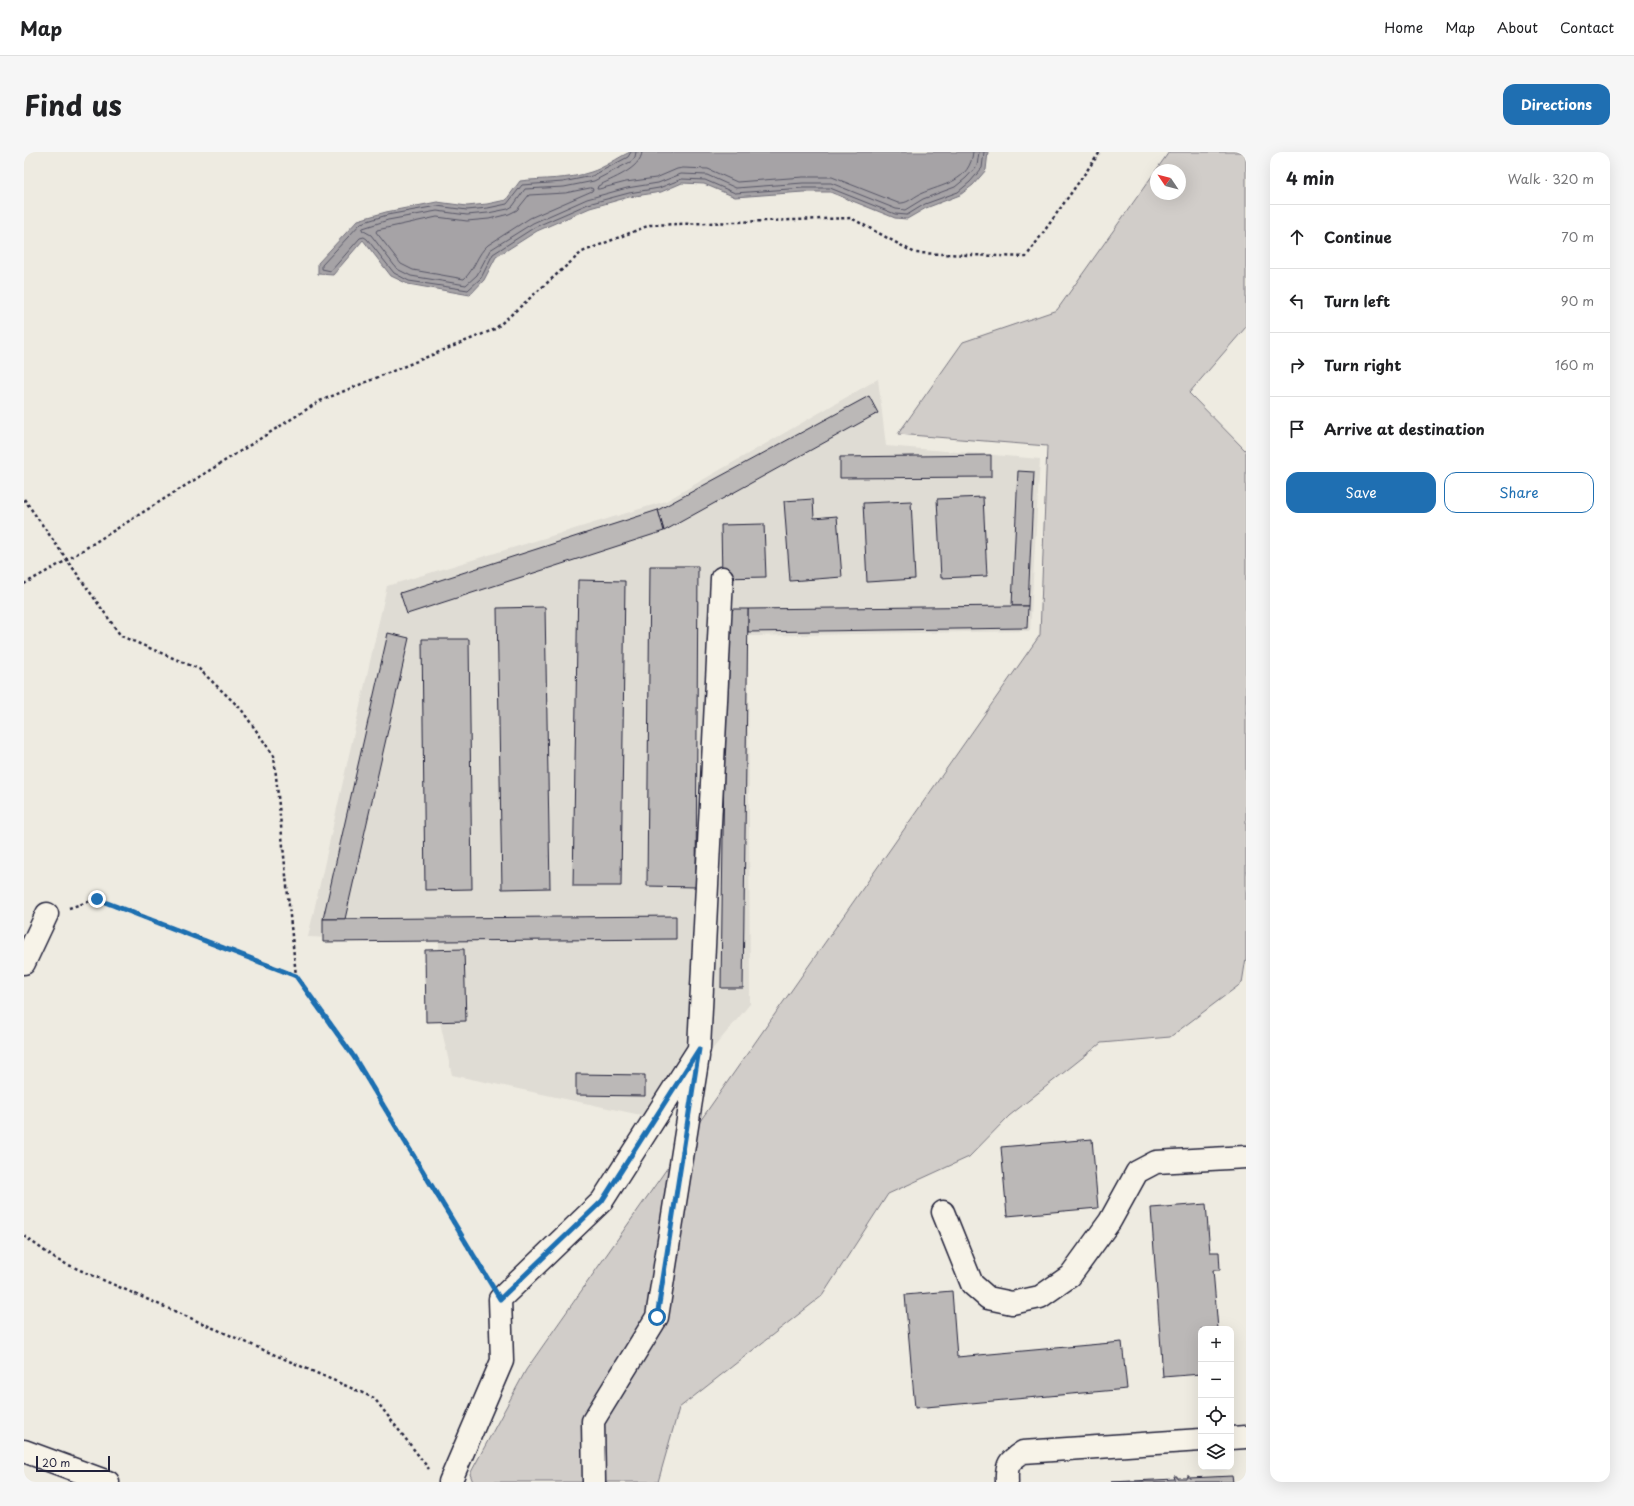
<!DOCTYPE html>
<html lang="en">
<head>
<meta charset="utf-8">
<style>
  :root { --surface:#fff; --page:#f6f6f6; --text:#202124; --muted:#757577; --line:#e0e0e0; --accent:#1f6fb2 }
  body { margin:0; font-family:"Playpen Sans",sans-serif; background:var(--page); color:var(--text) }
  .controls { position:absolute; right:12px; bottom:12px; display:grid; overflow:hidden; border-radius:8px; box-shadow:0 4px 16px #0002 }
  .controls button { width:36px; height:36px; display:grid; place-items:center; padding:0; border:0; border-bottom:1px solid var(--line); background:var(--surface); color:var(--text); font:20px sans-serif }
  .compass { position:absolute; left:1126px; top:12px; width:36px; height:36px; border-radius:50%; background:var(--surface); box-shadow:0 4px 16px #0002; rotate:305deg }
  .scale { position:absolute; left:12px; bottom:10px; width:74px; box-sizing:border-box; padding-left:4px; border:2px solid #22223b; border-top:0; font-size:11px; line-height:14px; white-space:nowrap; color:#22223b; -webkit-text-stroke:3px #f7f3e8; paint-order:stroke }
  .stop { position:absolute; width:12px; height:12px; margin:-9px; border:3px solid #1f6fb2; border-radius:50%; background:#fff }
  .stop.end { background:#1f6fb2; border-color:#fff; box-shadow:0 1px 4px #0008 }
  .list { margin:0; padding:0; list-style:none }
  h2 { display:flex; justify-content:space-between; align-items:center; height:52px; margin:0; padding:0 16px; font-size:17px }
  h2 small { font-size:13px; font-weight:400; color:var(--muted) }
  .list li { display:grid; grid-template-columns:26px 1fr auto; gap:12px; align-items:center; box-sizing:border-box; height:64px; padding:0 16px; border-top:1px solid var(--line) }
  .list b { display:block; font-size:15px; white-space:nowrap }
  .list em { font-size:13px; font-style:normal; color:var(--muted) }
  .actions { display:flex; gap:8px; padding:12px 16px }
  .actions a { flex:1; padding:9px 0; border:1px solid var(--accent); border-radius:12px; text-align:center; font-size:14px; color:var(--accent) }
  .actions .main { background:var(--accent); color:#fff }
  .icon { flex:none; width:22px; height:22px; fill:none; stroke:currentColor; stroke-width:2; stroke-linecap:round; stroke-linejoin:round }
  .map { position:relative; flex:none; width:1222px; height:1330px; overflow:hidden; border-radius:12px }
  header { display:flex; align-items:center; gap:24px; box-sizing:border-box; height:56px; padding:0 20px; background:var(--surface); border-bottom:1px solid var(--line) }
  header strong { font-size:19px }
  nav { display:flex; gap:22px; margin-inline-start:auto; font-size:14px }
  .intro { display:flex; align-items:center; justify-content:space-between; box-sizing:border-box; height:96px; padding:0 24px }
  h1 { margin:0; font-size:28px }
  .button { padding:10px 18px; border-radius:12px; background:var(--accent); color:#fff; font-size:14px; font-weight:700 }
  main { display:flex; gap:24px; padding:0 24px }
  aside { flex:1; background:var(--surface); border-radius:12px; box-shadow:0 4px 16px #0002 }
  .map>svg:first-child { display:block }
  .built { fill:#dfdcd4 }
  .green { fill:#d1cdc9; stroke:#7a7882; fill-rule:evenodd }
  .water { fill:#a6a3a6; stroke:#716f7b }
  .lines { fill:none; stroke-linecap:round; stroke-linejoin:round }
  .shore { stroke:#575666; stroke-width:1 }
  .building { fill:#bbb8b7; stroke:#22223b }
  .minor-casing { stroke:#22223b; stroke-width:25 }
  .path { stroke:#22223b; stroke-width:2.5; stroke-dasharray:3 3; stroke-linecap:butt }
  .minor { stroke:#f7f3e8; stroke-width:22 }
  .route { stroke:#1f6fb2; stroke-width:5 }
</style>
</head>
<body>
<header>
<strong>Map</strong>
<nav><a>Home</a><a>Map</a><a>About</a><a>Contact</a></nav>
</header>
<div class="intro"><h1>Find us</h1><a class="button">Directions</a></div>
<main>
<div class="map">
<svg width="1222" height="1330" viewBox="0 0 1222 1330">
  <rect width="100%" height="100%" fill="#eeebe1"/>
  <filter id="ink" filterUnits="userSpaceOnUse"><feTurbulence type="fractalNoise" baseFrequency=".025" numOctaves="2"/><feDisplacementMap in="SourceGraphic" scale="8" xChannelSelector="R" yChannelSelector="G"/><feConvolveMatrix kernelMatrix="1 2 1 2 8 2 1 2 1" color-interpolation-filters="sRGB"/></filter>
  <g filter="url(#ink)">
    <path class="built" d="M854 227 862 294 1016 307 1006 479 724 484 726 852 631 966 428 923 413 857 415 791 284 785 363 434 642 349Z"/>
    <path class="green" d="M1145 0H1222V175L1165 241 1222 299V806L1218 831 1146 885 1077 891 985 964 945 1005 864 1042 798 1144 655 1256 634 1330H449L446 1322 502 1218 1016 483 1023 294 874 282 939 190 1033 158ZM1132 18H1156V42H1132Z"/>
    <path class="water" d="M606 0H964L962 18 949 33 936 43 902 56 883 67 871 66 806 40H779L711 45 680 32 658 31 637 40 605 45 566 56 513 79 472 105 460 128 446 143 384 132 367 124 339 88 309 123 294 122V111L334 68 362 60 413 50 443 54 463 52 482 48 496 29C519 26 544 28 567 20 580 16 593 6 606 0Z"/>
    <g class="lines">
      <g class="shore">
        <path d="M607 0 604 5 568 24 539 30 498 33 483 52 464 56 443 58 413 54 363 63 337 71 298 113V117L307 119 336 86 340 85 343 87 370 121 385 129 444 138 457 126 469 102 511 75 564 52 605 41 635 36 658 27 681 28 711 41 779 36H806L871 62 883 63 901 52 934 40 946 30 958 16 960 0"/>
        <path d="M612 0 611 5 608 9 570 29 540 35 501 37 489 54 484 57 464 61 443 63 413 59 364 68 339 76 338 78 347 83 373 117 387 124 442 133 453 123 466 98 509 71 563 47 603 36 634 31 657 22 683 23 712 36 779 31H807L872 57 881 58 899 47 931 35 942 26 953 14 955 0"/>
        <path d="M618 0C617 17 587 27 574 34L573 37H575L602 30 632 26 653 17 659 16 684 17 713 30 779 25H808L874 51C883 52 888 46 896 42 919 32 946 30 949 0"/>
        <path d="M567 36 569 37 568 39 506 66 464 93C453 102 451 117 440 127L389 118 377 112 352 80 353 78 413 65 443 69 465 67 485 62 493 58 505 43 541 41Z"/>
      </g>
    </g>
    <g class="building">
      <path d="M845 244 854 261 640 379 634 358Z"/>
      <path d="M967 303V325L816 326V305Z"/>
      <path d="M994 319 1010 320 1004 454H988Z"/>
      <path d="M959 345 963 424 917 426 913 347Z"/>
      <path d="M789 347 790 366 813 364 818 425 766 429 760 349Z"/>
      <path d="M887 349 891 427 843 430 839 351Z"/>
      <path d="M634 358 640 379 383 462 376 441Z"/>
      <path d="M740 372 742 425 698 426 697 373Z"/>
      <path d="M626 414H674L672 735 623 734Z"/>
      <path d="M554 428 601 429 597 734H549Z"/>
      <path d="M988 454H1004L1003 476 724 480V457Z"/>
      <path d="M521 455 526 736 478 737 473 456Z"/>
      <path d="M702 457H724L719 836H697Z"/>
      <path d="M364 481 385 486 321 767H299Z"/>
      <path d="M398 487H445L448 737 401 738Z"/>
      <path d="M652 764V787L299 790V767Z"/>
      <path d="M440 797 442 869 402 870 401 798Z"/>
      <path d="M552 922 621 923V944L552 943Z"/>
      <path d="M1068 987 1074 1056 983 1064 977 995Z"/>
      <path d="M1182 1052 1186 1100H1195L1196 1118H1189L1194 1177H1177V1222L1139 1225 1127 1056Z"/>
      <path d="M928 1139 933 1205 1098 1190 1103 1237 891 1256 881 1143Z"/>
      <path d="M1150 1324H1153V1326H1163V1324H1165V1326L1208 1324 1209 1330H1087L1151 1327Z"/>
    </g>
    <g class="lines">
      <g class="minor-casing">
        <g id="minor">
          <path d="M0 811 23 762"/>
          <path d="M919 1060 948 1132 964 1146 988 1151 1016 1145 1046 1124 1086 1069 1113 1020 1132 1010 1222 1005"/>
          <path d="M1207 1286 1222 1285"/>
          <path d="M0 1299 84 1330"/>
          <path d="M426 1330 478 1209 476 1147 578 1049 675 897 698 426"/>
          <path d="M570 1330 569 1269 633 1165 674 904"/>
          <path d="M983 1330C982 1312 985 1309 999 1300L1177 1288"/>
        </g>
      </g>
      <g class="path">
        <path d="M0 347 97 484 175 517 217 557 250 604 272 824"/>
        <path d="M0 432 43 408 296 249 471 177 558 100 626 73 827 66 891 101 1002 105 1076 0"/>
        <path d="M45 756 73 747 272 824 330 905 463 1126"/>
        <path d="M0 1084 33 1108 350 1246 405 1317"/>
      </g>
      <use href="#minor" class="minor"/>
    </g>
  </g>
  <g class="lines" filter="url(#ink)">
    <path class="route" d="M73 747 272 824 330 905 476 1147 578 1049 675 897 633 1165"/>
  </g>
</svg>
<div class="controls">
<button>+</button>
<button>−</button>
<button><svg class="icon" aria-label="locate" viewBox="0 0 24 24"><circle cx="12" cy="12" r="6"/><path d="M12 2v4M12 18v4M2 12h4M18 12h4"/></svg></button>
<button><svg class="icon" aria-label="layers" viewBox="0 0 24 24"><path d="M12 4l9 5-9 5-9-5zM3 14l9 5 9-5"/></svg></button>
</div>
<svg class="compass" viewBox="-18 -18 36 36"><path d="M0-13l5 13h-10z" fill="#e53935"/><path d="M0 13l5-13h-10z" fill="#757577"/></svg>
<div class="scale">20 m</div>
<div class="stop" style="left:633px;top:1165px"></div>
<div class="stop end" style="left:73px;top:747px"></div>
</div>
<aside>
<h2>4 min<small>Walk · 320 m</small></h2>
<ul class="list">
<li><svg class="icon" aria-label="ahead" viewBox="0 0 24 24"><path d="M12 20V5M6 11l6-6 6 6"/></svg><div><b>Continue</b></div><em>70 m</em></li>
<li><svg class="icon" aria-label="left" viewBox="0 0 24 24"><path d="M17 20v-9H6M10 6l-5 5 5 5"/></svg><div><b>Turn left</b></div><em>90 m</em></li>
<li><svg class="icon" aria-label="right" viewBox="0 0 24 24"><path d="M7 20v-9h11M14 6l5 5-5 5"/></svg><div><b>Turn right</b></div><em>160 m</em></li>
<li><svg class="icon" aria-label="arrive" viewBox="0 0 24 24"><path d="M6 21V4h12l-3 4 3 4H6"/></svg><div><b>Arrive at destination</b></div></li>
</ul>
<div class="actions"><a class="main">Save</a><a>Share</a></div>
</aside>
</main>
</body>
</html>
